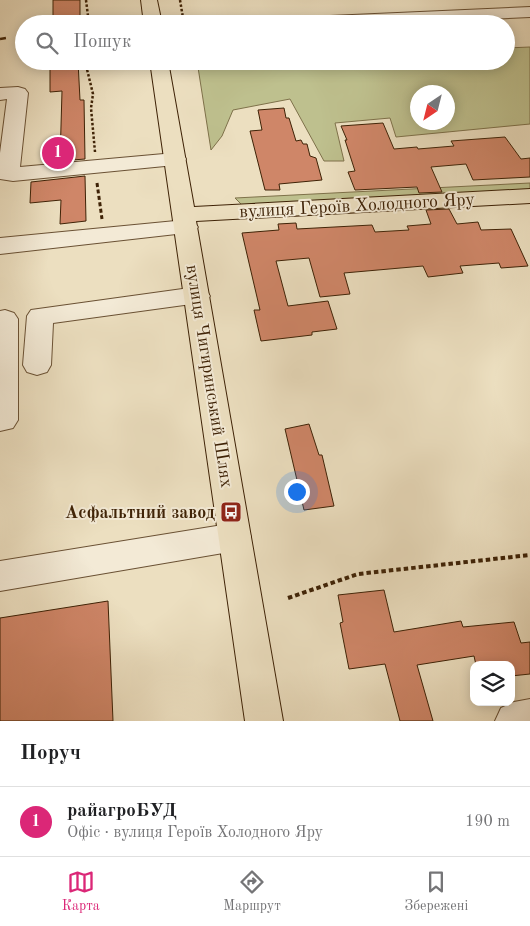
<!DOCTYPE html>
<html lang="uk">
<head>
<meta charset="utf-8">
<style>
  :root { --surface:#fff; --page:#f2f2f2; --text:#202124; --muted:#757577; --line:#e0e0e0; --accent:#db2777 }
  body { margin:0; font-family:"Old Standard TT",serif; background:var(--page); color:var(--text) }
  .controls { position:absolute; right:15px; bottom:15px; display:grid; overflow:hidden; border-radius:10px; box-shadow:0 2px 12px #0003 }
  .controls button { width:45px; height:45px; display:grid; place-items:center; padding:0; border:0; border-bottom:1px solid var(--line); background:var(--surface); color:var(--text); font:25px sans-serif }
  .compass { position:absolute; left:410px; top:85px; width:45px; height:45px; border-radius:50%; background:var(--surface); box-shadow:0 2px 12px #0003; rotate:215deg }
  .you { position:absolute; left:296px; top:491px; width:18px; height:18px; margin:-12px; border:4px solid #fff; border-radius:50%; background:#1a73e8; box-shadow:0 0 0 8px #1a73e833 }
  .badge { display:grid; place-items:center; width:32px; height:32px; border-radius:50%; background:var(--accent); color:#fff; font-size:16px; font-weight:700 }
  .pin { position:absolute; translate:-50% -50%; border:2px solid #fff; box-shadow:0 1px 5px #0006 }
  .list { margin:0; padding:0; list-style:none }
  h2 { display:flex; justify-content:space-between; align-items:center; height:65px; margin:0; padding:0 20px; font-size:21px }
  h2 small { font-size:16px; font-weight:400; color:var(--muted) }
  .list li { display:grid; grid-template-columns:32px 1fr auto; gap:15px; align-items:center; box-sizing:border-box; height:70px; padding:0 20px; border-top:1px solid var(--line) }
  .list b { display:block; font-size:19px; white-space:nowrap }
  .list p { margin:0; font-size:16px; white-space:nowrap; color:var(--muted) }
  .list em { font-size:16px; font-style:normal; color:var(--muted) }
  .icon { flex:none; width:28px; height:28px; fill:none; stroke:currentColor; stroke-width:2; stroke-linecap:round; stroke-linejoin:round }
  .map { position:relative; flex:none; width:530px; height:721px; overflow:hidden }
  .search { position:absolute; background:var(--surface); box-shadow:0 2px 12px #0003; left:15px; right:15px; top:15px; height:55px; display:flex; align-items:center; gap:12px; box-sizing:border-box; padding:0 18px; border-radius:28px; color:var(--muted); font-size:19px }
  .sheet { height:135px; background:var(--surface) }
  nav { display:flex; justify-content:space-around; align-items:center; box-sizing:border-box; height:70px; border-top:1px solid var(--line); background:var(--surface); font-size:14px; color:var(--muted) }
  nav a { display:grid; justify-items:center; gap:2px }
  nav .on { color:var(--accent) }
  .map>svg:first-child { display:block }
  .green { fill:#bec08e; stroke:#7e714a; fill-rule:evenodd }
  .building { fill:#cf8668; stroke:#3e2206 }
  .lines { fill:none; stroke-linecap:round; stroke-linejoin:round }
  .minor-casing { stroke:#6a5134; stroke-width:2 }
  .major-casing { stroke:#3e2206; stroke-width:2 }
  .path-far2 { stroke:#3e2206; stroke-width:2.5; stroke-dasharray:2.5 2; stroke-linecap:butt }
  .path-far1 { stroke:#3e2206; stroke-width:3; stroke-dasharray:4 2.5; stroke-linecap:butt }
  .path { stroke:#3e2206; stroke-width:4; stroke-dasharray:4.5 3; stroke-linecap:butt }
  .minor { fill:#f3ead6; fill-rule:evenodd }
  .major { fill:#ecdfc0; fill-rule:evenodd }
  .rail { stroke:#3e2206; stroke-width:2.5; stroke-dasharray:6 6; stroke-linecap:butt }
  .labels { text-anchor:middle; stroke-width:4; stroke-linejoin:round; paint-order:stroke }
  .street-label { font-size:18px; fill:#3e2206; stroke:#f3ead6 }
  .poi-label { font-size:18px; font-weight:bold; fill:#3e2206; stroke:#f3ead6; text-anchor:end }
</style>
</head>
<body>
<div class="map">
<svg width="530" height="721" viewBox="0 0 530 721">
  <rect width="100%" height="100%" fill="#ecdfc0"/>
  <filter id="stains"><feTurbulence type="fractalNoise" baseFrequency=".004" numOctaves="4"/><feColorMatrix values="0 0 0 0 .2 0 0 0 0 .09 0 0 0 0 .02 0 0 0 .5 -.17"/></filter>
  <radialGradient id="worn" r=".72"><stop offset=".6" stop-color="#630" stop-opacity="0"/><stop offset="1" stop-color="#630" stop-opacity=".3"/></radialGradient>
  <g class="green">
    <path d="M530 47V124L396 137 390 118 335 123 344 161H324L290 99 233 110 222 136 211 150 197 61H506V48ZM448 92V122H418V92Z"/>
    <path d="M530 183V190L242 205 235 198Z"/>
  </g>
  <g class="building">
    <path d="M53 0H80V16L53 18Z"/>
    <path d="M50 61H78L80 100H84L85 159 60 161 62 91 50 92Z"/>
    <path d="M284 108 286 118H289L296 141 301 140 303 144H307L310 156 316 158 322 180 279 184 280 190H265L250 131 262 130 258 110Z"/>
    <path d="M383 123 394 149 417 147 418 149 454 146 451 141 505 137 521 159 530 158V177L473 180 466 164 431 167 442 192 419 193 417 187 355 190 348 172 355 171 345 140H347L341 126Z"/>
    <path d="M85 176 86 221 60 224 61 200 30 203 31 182Z"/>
    <path d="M449 209 457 224 478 222 481 230 511 229 528 266 501 268 499 263 460 266 463 273 428 277 423 266 344 273 350 294 320 297 309 258 276 261 288 306 328 301 337 329 312 332V335L261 341 254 310H260L242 233 279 230 278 224 296 223 297 229 372 225 375 232 409 230 407 226 431 224 426 210Z"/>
    <path d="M309 424 319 455H322L334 506 304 510 285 429Z"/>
    <path d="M384 590 394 632 461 621 463 627 514 622 521 643 530 642V674L511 676V665H476L474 656 417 665 433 721H400L385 664 349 669 340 623 343 622 338 595Z"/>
    <path d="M108 601 113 721H0V618Z"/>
  </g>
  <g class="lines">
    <g class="minor-casing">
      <g id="minor">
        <path d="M530 7V17L384 24H253L256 20 262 19Z"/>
        <path d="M18 87 25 89 28 93 20 167 175 153 183 154 186 159 183 164 175 165 13 181 0 179V153L7 99 0 100V88Z"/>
        <path d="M186 220 194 222 198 227 194 232 0 254V238Z"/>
        <path d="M197 287 206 290 210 296 206 302 53 323 51 365 47 372 37 375 27 372 23 365 27 316 31 310Z"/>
        <path d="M5 310 14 313 18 319V420L13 428 0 431V311Z"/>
        <path d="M235 523 247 527 251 537 247 547 235 551 0 591V561Z"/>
        <path d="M530 699V721H495L501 708 514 702Z"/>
      </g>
    </g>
    <g class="major-casing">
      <g id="major">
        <path d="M141 0H157L162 24H144Z"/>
        <path d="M150 61H168L194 207 530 189V203L196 221 283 721H245Z"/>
      </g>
    </g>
    <g class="path-far2">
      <path d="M86 0 88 16 86 24"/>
      <path d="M180 0 184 24"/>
      <path d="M85 61 93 94 91 108 95 152"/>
    </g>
    <path class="path-far1" d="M97 183 102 219"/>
    <path class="path" d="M288 598 358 574 530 555"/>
    <use href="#minor" class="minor"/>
    <use href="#major" class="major"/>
    <path class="rail" d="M0 39 6 38"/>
  </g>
  <defs>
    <g id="bus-square" transform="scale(1.125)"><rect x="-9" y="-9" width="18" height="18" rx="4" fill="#8f2418" stroke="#f3ead6"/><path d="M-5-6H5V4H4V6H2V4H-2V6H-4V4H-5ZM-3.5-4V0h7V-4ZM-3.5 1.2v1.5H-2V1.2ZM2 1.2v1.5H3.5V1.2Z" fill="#fff"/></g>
  </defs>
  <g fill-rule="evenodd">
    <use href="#bus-square" x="231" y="512"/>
  </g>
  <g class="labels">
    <g class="street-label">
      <text transform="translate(357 205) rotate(-3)" y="6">вулиця Героїв Холодного Яру</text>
      <text transform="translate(210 376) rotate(81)" y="6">вулиця Чигиринський Шлях</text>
    </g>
    <g class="poi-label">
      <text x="215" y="518">Асфальтний завод</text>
    </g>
  </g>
  <rect width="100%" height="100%" filter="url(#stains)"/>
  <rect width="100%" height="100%" fill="url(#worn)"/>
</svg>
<div class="controls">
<button><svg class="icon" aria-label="layers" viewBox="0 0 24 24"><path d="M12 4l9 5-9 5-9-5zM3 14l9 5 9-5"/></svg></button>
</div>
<svg class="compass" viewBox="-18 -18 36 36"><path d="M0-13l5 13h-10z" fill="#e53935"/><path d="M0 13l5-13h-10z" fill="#757577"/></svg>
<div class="you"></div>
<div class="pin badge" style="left:58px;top:153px">1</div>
<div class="search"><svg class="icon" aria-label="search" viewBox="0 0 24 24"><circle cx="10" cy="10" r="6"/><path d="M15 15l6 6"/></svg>Пошук</div>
</div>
<section class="sheet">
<h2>Поруч<small></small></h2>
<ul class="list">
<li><span class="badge">1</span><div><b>райагроБУД</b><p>Офіс · вулиця Героїв Холодного Яру</p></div><em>190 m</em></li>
</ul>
</section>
<nav>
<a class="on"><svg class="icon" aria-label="map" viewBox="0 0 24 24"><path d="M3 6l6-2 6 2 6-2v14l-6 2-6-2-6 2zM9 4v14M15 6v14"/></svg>Карта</a>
<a><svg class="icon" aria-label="directions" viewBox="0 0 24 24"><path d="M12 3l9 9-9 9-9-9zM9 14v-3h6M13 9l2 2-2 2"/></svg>Маршрут</a>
<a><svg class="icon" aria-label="saved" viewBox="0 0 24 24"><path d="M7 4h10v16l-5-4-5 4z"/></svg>Збережені</a>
</nav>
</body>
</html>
